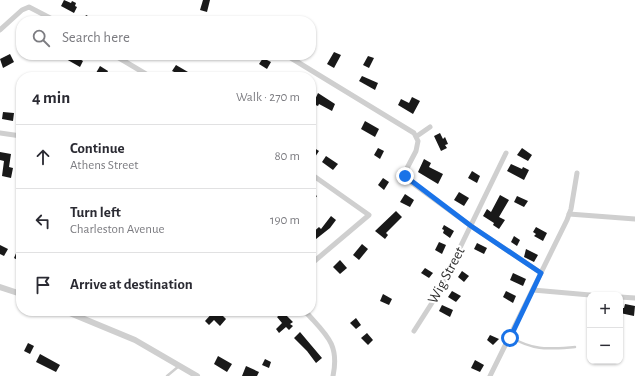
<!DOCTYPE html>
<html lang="en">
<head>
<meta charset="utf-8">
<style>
  :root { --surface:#fff; --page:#f2f2f3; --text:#2b2b33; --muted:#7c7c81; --line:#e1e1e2 }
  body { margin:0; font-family:"Alegreya Sans",sans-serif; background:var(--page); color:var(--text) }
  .controls { position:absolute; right:12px; bottom:12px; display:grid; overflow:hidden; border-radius:8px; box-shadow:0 1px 3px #0004 }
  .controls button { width:36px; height:36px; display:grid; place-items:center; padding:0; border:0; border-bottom:1px solid var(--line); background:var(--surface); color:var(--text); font:20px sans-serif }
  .stop { position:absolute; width:12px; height:12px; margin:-9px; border:3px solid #1a73e8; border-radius:50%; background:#fff }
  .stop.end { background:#1a73e8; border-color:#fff; box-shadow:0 1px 4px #0008 }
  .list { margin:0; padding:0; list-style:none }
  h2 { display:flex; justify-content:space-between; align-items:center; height:52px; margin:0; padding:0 16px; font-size:17px }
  h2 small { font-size:13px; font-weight:400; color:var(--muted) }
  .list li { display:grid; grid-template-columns:26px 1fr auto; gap:12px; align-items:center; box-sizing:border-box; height:64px; padding:0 16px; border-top:1px solid var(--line) }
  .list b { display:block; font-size:15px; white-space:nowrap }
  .list p { margin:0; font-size:13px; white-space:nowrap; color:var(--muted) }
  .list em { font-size:13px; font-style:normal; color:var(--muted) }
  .icon { flex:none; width:22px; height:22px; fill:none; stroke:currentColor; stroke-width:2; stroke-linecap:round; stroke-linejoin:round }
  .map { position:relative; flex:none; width:635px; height:376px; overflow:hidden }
  .search { position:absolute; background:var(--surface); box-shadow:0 1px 3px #0004; left:16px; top:16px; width:300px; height:44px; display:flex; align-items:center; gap:10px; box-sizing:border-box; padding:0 14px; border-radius:16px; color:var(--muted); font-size:15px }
  .panel { position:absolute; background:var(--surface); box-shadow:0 1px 3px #0004; left:16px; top:72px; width:300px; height:244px; border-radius:16px }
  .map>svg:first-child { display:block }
  .building { fill:#191919 }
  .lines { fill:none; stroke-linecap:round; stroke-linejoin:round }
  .service { stroke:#cfcfcf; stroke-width:2.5 }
  .minor { stroke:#cfcfcf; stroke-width:5 }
  .tertiary { stroke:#cfcfcf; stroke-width:6 }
  .route { stroke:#1a73e8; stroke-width:5 }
  .labels { text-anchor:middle; stroke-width:4; stroke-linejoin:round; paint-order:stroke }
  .street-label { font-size:15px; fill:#323232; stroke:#fff }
</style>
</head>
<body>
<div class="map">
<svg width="635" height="376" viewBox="0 0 635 376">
  <rect width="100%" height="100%" fill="#fff"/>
  <g class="building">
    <path d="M64 0 71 3 72 1 76 3 75 6 77 7 74 13 61 6Z"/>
    <path d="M203 0H210L207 12 200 10Z"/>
    <path d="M86 15 98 21H83Z"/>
    <path d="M334 52 341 55 334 68 327 64Z"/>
    <path d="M10 54 14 62 3 68 0 59Z"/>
    <path d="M59 55H73L83 61 80 67Z"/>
    <path d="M368 56 374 58 369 68 363 65Z"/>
    <path d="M263 58 271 62 267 69 259 64Z"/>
    <path d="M176 65 188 72 185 77 172 71Z"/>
    <path d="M100 66 108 71 105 77 96 73Z"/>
    <path d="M362 76 378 83 375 90 359 81Z"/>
    <path d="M318 93 335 104 332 111 319 104 318 106 313 104Z"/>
    <path d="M412 97 420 101 413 114 398 105 401 99 409 103Z"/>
    <path d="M3 112 14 113 13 121 2 119Z"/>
    <path d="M365 121 379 129 375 137 361 129Z"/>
    <path d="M440 133 443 139 445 137 448 144 445 145 447 148 441 151 434 136Z"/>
    <path d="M311 146 319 151 315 157 311 155Z"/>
    <path d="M378 148 384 151 380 159 374 155Z"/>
    <path d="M522 148 532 155 528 161 517 155Z"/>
    <path d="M0 152 11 154 9 167 13 168 11 178 2 176 4 161 0 160Z"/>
    <path d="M326 156 338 164 333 170 322 162Z"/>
    <path d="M424 159 431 163 429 167 443 174 438 184 418 172Z"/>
    <path d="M511 164 522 169 523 167 529 170 524 180 507 171Z"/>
    <path d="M472 171 480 176 477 183 468 178Z"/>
    <path d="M383 178 389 182 384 190 378 185Z"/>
    <path d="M311 192 317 196 311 204Z"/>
    <path d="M459 192 469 198 464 206 454 200Z"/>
    <path d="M405 194 414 200 410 207 400 202Z"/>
    <path d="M500 195 509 200 499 217 505 220 499 229 493 225 494 223 483 216 487 209 491 212Z"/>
    <path d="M517 196 528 201 524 207 514 202Z"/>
    <path d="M396 211 402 217 386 233 388 235 385 239 375 231Z"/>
    <path d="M331 216 336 220 330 228 311 243V234L319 227 321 229Z"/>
    <path d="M444 225 454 231 450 238 443 233 444 230 442 229Z"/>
    <path d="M536 227 547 233 543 241 534 236 536 234 533 232Z"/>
    <path d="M514 236 520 240 517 246 511 242Z"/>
    <path d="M439 242 446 245 442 254 435 250Z"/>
    <path d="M477 243 487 248 484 254 474 249Z"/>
    <path d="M362 244 368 249 359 260 353 255Z"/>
    <path d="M0 245 8 249 4 256 0 254Z"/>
    <path d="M526 249 538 255 534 262 524 257Z"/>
    <path d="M17 251 21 253V262L14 258Z"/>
    <path d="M340 260 347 268 340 274 333 267Z"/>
    <path d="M425 268 433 273 429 278 421 273Z"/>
    <path d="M462 271 469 276 464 282 458 277Z"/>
    <path d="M513 273 526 279 523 286 510 280Z"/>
    <path d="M452 291 461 296 456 302 448 297Z"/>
    <path d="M506 291 516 296 513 303 503 297Z"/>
    <path d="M383 294 392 299 389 305 380 301Z"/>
    <path d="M625 304 635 306 634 316 620 313V308H624Z"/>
    <path d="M442 305 453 310 450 317 439 311Z"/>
    <path d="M156 311H168L165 316Z"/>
    <path d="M214 311H218L226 319 220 326 214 320 209 325 205 321Z"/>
    <path d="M283 312 293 322 290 324 293 326 289 330 286 327 279 333 276 329 282 323 277 317Z"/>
    <path d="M356 318 361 325 356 329 350 323Z"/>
    <path d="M300 332 322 358 316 363 307 351 294 338Z"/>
    <path d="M367 333 373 340 368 345 361 338Z"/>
    <path d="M490 335 499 339 493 345 487 340Z"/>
    <path d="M28 343 34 346 30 354 24 351Z"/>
    <path d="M40 354 60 365 56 372 36 362Z"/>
    <path d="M218 356 232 364 227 372 214 364Z"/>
    <path d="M265 359 271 362 269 368 262 365Z"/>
    <path d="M475 360 484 365 480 372 471 368Z"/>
    <path d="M246 366 259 372 257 376H242Z"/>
  </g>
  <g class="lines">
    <g class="service">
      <path d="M510 337C535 351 547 349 575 347"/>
      <path d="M167 376 179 366"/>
    </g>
    <g class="minor">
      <path d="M0 30 22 10 29 7 56 21"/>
      <path d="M114 55 151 77"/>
      <path d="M286 55 414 133 418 141 416 151 405 172 408 180 471 226 541 273"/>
      <path d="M0 133 21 136"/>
      <path d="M417 136 430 127"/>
      <path d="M311 174 369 215 311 264"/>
      <path d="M569 214 635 219"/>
      <path d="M533 290 590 295"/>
      <path d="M620 297 635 298"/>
      <path d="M305 311C325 334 340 343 333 376"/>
      <path d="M414 331 437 295 506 153"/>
      <path d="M490 376 567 220 571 209 577 173"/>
    </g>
    <g class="tertiary">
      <path d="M0 287 21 294"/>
      <path d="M65 311 135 340 197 376"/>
    </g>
  </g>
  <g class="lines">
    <path class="route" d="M405 176 471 226 541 273 510 338"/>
  </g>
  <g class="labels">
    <g class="street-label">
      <text transform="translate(446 275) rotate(-62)" y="5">Wig Street</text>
    </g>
  </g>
</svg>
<div class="controls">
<button>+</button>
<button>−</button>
</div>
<div class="stop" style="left:510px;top:338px"></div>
<div class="stop end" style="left:405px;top:176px"></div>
<div class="search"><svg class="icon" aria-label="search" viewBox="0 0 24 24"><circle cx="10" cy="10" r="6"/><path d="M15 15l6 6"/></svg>Search here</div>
<section class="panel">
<h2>4 min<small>Walk · 270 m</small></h2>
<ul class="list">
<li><svg class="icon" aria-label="ahead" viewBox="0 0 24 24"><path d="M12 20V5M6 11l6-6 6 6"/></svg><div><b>Continue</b><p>Athens Street</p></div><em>80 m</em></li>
<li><svg class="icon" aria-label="left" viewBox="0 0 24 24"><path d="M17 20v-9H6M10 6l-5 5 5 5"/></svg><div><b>Turn left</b><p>Charleston Avenue</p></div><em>190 m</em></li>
<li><svg class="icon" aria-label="arrive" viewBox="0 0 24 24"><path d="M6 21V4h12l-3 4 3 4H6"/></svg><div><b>Arrive at destination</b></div></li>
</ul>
</section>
</div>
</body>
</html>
